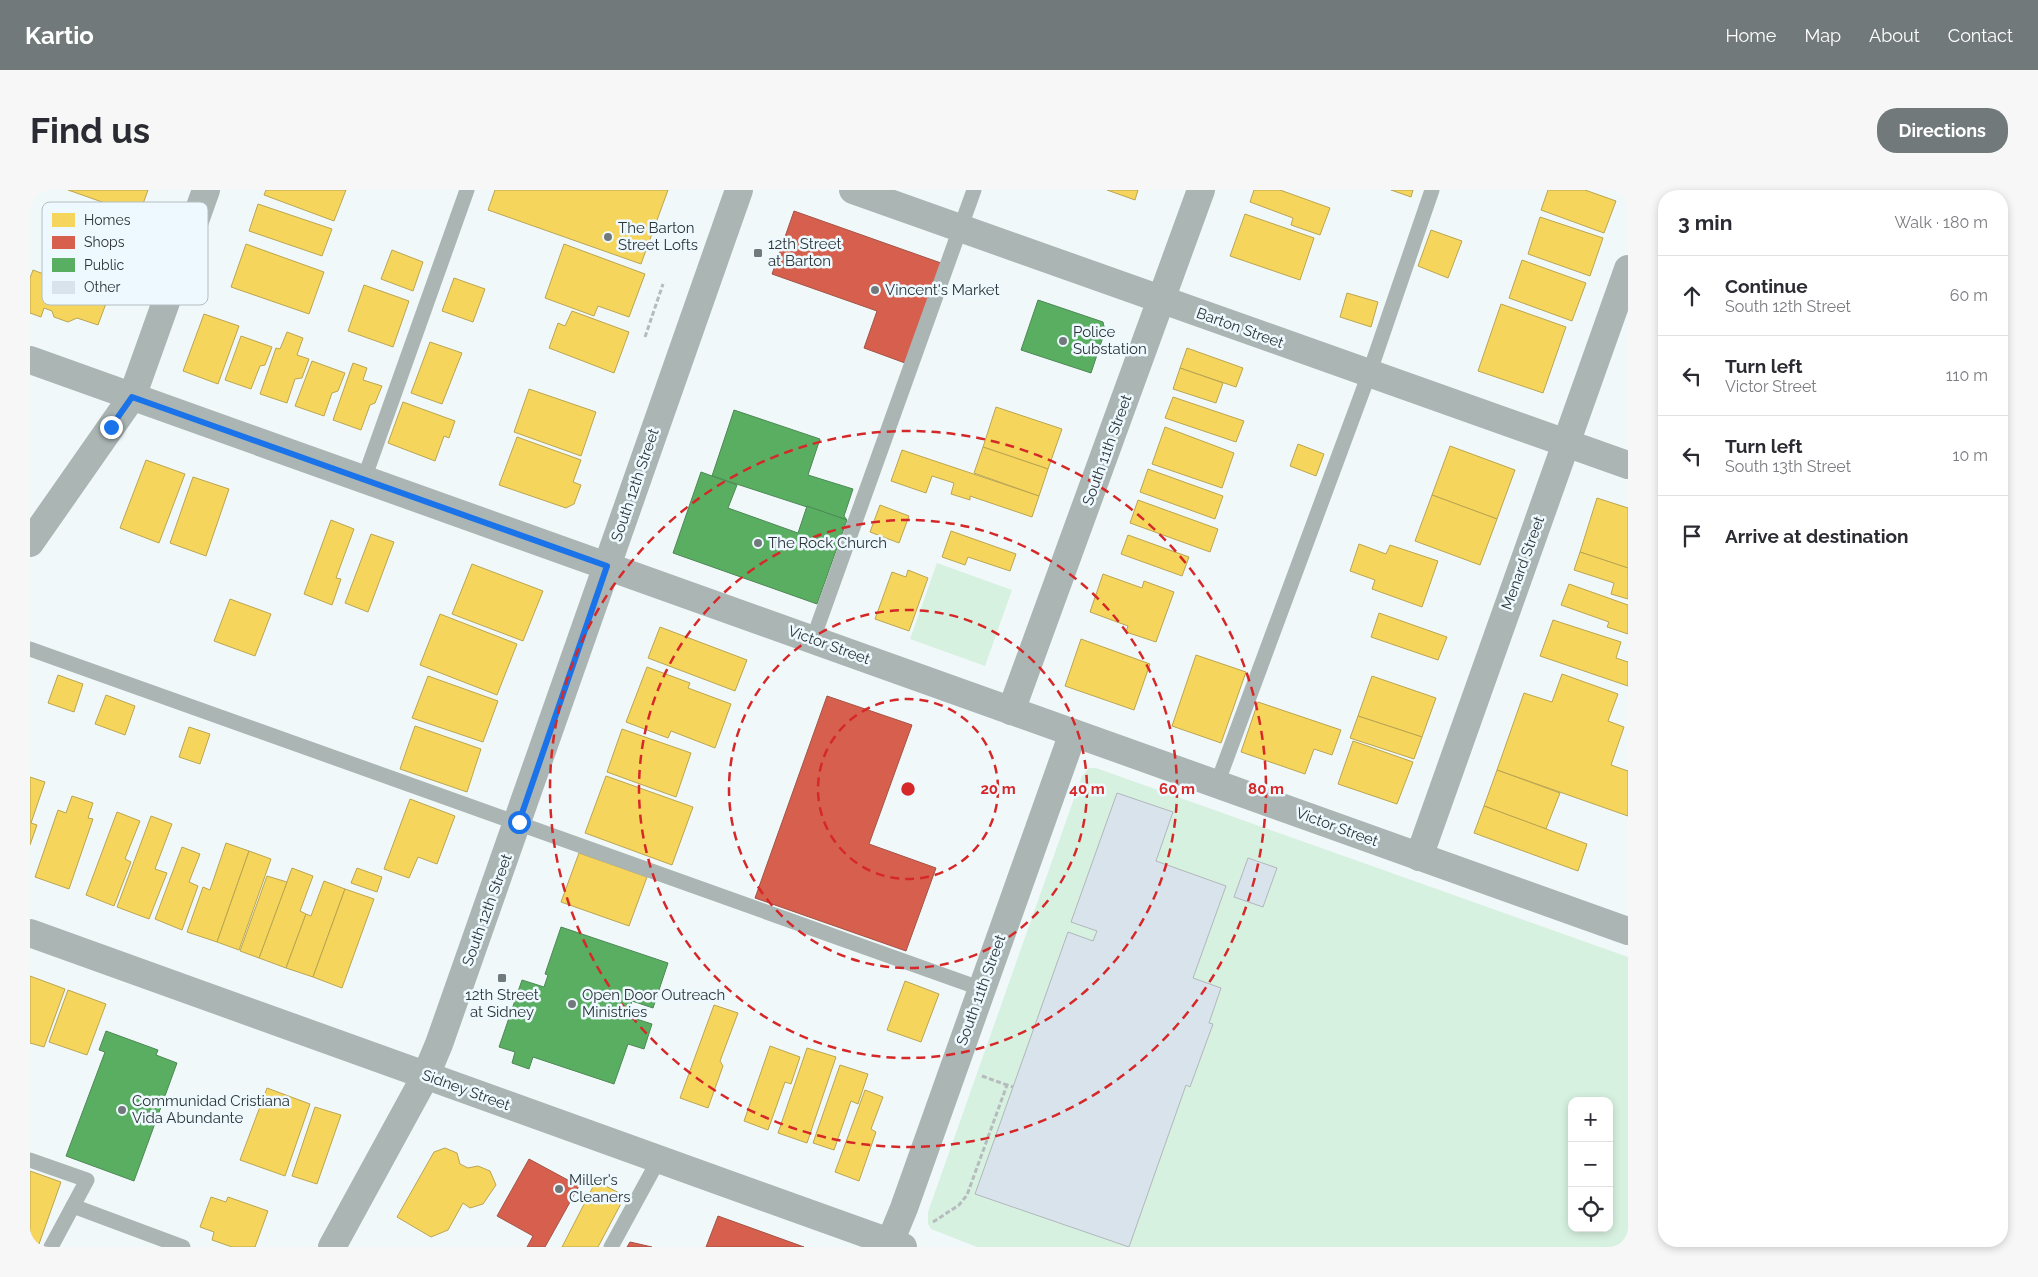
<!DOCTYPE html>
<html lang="en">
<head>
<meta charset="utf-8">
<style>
  :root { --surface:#fff; --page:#f7f7f7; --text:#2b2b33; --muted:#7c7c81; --line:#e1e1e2; --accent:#72797b }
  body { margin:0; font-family:Raleway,sans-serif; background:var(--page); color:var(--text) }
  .controls { position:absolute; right:15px; bottom:15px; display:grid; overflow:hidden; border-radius:10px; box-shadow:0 2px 8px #0003 }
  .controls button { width:45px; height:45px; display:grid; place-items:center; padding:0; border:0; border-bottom:1px solid var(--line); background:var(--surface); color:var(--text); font:25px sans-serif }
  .stop { position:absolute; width:15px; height:15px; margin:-11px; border:4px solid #1a73e8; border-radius:50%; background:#fff }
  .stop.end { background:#1a73e8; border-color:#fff; box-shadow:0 1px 5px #0008 }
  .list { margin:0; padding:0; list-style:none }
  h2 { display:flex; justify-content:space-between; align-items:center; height:65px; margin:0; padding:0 20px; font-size:21px }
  h2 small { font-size:16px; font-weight:400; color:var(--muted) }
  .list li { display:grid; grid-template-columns:32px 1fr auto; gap:15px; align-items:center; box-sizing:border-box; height:80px; padding:0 20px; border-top:1px solid var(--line) }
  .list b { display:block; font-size:19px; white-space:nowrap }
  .list p { margin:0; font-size:16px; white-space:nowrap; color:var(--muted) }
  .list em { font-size:16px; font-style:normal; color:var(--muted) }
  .icon { flex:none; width:28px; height:28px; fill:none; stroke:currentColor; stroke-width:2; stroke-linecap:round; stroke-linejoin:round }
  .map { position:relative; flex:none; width:1598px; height:1057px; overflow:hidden; border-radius:20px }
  header { display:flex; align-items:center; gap:30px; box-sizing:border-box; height:70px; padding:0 25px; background:var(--accent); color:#fff }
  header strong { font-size:24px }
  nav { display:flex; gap:28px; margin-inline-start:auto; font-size:18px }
  .intro { display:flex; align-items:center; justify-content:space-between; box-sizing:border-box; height:120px; padding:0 30px }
  h1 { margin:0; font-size:35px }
  .button { padding:12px 22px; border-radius:20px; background:var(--accent); color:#fff; font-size:18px; font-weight:700 }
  main { display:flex; gap:30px; padding:0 30px }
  aside { flex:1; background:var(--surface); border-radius:20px; box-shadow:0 2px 8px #0003 }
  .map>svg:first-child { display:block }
  .green { fill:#d7f1e0; fill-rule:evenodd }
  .homes { fill:#f6d55c; stroke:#baa551 }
  .shops { fill:#d6604d; stroke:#a35346 }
  .public { fill:#5aae61; stroke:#4c8954 }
  .building { fill:#d9e3ec; stroke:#b1b7ba }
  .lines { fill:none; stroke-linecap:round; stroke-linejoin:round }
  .path { stroke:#b6bcbe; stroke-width:3; stroke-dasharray:5 2.5; stroke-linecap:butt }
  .service { stroke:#abb5b4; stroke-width:15 }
  .minor { stroke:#abb5b4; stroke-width:28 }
  .tertiary { stroke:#abb5b4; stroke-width:28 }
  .route { stroke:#1a73e8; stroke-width:6 }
  .ring { fill:none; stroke:#d62828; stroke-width:2.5; stroke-dasharray:9 6 }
  .poi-dot { fill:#72797b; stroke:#edf9fe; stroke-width:2 }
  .labels { text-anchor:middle; stroke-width:5; stroke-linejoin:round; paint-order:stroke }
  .poi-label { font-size:15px; fill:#2d3437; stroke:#edf9fe; text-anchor:start }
  .street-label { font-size:15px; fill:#2d3437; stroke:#edf9fe }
  .key { fill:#edf9fe; stroke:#b3bec2; stroke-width:1 }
  .key-label { font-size:14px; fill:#2d3437 }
  .centre { fill:#d62828; stroke:#edf9fe; stroke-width:2.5 }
  .ring-label { font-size:15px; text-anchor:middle; font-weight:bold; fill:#d62828; stroke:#edf9fe; stroke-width:5; stroke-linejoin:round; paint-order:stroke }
</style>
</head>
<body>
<header>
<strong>Kartio</strong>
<nav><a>Home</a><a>Map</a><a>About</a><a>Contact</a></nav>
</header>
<div class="intro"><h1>Find us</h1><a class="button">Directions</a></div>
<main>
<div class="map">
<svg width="1598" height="1057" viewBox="0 0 1598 1057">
  <rect width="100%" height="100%" fill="#f1f8fa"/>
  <g class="green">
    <path d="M907 373 982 400 955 476 880 449Z"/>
    <path d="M1059 578H1066L1598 767V1057H947L901 1039 898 1034V1022L1052 586ZM1542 911H1579V1038H1542Z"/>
  </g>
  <g class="homes">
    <path d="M38 0H118L109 25Z"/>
    <path d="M236 0H316L304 31 234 5Z"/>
    <path d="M465 0H638L611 74 458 20Z"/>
    <path d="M1077 0H1108L1105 10Z"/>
    <path d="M1224 0H1250L1300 18 1290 45 1261 35 1263 28 1220 12Z"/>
    <path d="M1361 0H1383L1381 7Z"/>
    <path d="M1518 0H1555L1586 11 1574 43 1511 20Z"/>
    <path d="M228 14 302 39 292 66 219 41Z"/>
    <path d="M1215 24 1284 48 1270 90 1200 66Z"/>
    <path d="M1510 27 1573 48 1560 86 1498 64Z"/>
    <path d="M1401 40 1432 51 1418 88 1388 76Z"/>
    <path d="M216 54 294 82 279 124 201 97Z"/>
    <path d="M534 54 615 84 599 127 568 116 564 126 515 108Z"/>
    <path d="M362 60 393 72 383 101 351 89Z"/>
    <path d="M1492 70 1556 93 1542 131 1479 108Z"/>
    <path d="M3 80 78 108 68 135 47 128 38 132 24 127 22 121 14 118 11 127 0 123V88Z"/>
    <path d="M424 88 455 99 443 132 412 121Z"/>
    <path d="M334 95 379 111 363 157 318 141Z"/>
    <path d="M1317 103 1348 112 1341 137 1310 127Z"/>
    <path d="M1471 114 1536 137 1513 203 1448 181Z"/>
    <path d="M542 121 599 142 584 183 519 158 528 133 535 136Z"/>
    <path d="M174 124 209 136 188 194 153 181Z"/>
    <path d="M257 142 273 148 267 165 279 169 272 188 265 189 257 213 230 204 246 158 250 159Z"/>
    <path d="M211 146 242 157 235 175 230 176 221 199 195 190Z"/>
    <path d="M400 152 432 163 412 214 381 203Z"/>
    <path d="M1157 158 1213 178 1206 197 1150 178Z"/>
    <path d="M282 171 315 183 308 201 302 203 294 226 265 216Z"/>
    <path d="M323 173 337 178 333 190 352 196 345 213 340 215 331 240 303 230Z"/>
    <path d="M1150 178 1193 193 1186 213 1143 199Z"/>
    <path d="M499 199 566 222 551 266 484 242Z"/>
    <path d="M1143 207 1214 231 1206 252 1135 228Z"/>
    <path d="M373 212 425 231 419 248 414 246 405 271 358 253Z"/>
    <path d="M966 217 1032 239 1018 279 953 257Z"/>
    <path d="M1135 237 1204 263 1192 298 1122 274Z"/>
    <path d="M487 247 551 270 543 292 551 295 544 314 536 318 469 295Z"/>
    <path d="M1268 254 1294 264 1286 286 1260 276Z"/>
    <path d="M1420 256 1485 280 1467 329 1402 305Z"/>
    <path d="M953 257 1018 279 1009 306 944 283Z"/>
    <path d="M872 260 1009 306 1002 327 940 306V310L921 304 924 293 902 286 896 303 861 291Z"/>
    <path d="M116 270 155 284 129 353 90 338Z"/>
    <path d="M1118 279 1193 306 1185 329 1110 302Z"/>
    <path d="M163 287 199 299 176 366 140 353Z"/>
    <path d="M1402 305 1467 329 1450 375 1385 351Z"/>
    <path d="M1567 308 1598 318V378L1550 362Z"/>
    <path d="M1108 310 1188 339 1180 362 1100 333Z"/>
    <path d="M850 315 879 326 869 353 840 342Z"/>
    <path d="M301 330 324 339 306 388 311 389 302 415 274 404Z"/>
    <path d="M921 341 986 364 980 381 938 367 935 375 912 367Z"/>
    <path d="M341 344 364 352 338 422 315 413Z"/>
    <path d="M1098 345 1159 367 1152 386 1091 364Z"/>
    <path d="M1329 354 1356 364 1360 355 1408 371 1392 417 1342 399 1345 390 1320 381Z"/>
    <path d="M1550 362 1598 378V409L1581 404 1584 393 1544 380Z"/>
    <path d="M442 374 513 401 493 451 422 424Z"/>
    <path d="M878 380 898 388 879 441 845 429 862 382 876 387Z"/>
    <path d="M1073 384 1112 398 1114 391 1144 402 1126 452 1096 442 1098 436 1060 422Z"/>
    <path d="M1539 394 1598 415V444L1577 437 1579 432 1531 415Z"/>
    <path d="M200 409 241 424 225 466 184 451Z"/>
    <path d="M1349 423 1417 447 1408 470 1341 447Z"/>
    <path d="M410 424 487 454 467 505 390 475Z"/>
    <path d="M1523 430 1591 452 1586 468 1598 472V496L1510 466Z"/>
    <path d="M630 437 717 470 705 501 618 468Z"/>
    <path d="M1051 449 1120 474 1104 520 1035 496Z"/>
    <path d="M1166 465 1216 482 1191 553 1142 536Z"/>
    <path d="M617 477 660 493 658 498 701 514 685 558 641 541 638 548 596 532Z"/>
    <path d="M1532 484 1588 504 1578 531 1594 537 1581 575 1598 581V626L1467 580 1494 503 1522 512Z"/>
    <path d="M28 485 53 494 44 522 18 513Z"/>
    <path d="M398 486 468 511 453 552 382 528Z"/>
    <path d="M1342 486 1406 508 1392 547 1328 526Z"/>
    <path d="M76 505 105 516 95 545 65 534Z"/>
    <path d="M1228 512 1311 540 1302 565 1284 559 1275 584 1211 562Z"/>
    <path d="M1328 526 1392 547 1384 569 1320 548Z"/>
    <path d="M385 536 451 559 437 602 370 579Z"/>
    <path d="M159 537 180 544 170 574 149 567Z"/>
    <path d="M592 539 661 563 646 607 577 582Z"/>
    <path d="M1323 551 1383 572 1367 614 1308 594Z"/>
    <path d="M1467 580 1530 603 1516 639 1454 616Z"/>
    <path d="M576 586 663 617 642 675 555 643Z"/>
    <path d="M0 587 15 592 1 633 7 635 0 655Z"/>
    <path d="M42 606 63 613 58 628 63 629 39 699 5 687 28 620 36 623Z"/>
    <path d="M380 609 425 626 407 674 388 667 379 688 354 679Z"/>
    <path d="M1454 616 1557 654 1548 681 1444 643Z"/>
    <path d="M87 622 110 631 95 669 101 672 84 716 56 705Z"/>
    <path d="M121 626 142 634 125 679 137 683 119 729 87 717Z"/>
    <path d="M196 653 219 661 187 752 157 742 173 697 180 700Z"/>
    <path d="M152 657 170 664 159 692 168 696 152 740 125 729Z"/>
    <path d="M219 661 241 669 209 760 187 752Z"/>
    <path d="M549 663 617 687 599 736 531 712Z"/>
    <path d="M262 678 283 686 270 721 276 724 256 778 229 768Z"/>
    <path d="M327 678 352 687 347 702 321 693Z"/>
    <path d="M237 686 257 692 229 768 210 761Z"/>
    <path d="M294 691 315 699 283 787 256 778 276 724 281 726Z"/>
    <path d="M315 699 344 709 312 798 283 787Z"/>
    <path d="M0 786 35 799 14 857 0 853Z"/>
    <path d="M875 791 909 804 891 852 857 840Z"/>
    <path d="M38 800 76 814 57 865 19 852Z"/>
    <path d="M684 815 708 823 690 871 693 876 678 918 650 908Z"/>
    <path d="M740 856 770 867 761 894 755 892 738 940 714 931Z"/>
    <path d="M777 858 806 867 777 953 748 943Z"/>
    <path d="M810 875 838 884 828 914 821 911 804 960 783 953Z"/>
    <path d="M237 898 280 914 255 986 210 970Z"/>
    <path d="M835 900 853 907 841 939 846 942 829 991 805 982Z"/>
    <path d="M285 917 311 925 287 994 262 986Z"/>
    <path d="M415 958 427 963 430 974 438 978 448 976 460 981 466 995 453 1014 440 1018 433 1013 418 1040 401 1047 367 1027 404 962Z"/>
    <path d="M0 981 31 992 9 1054 0 1050Z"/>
    <path d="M566 991 595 1006 568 1057H532Z"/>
    <path d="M181 1007 196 1012 198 1007 238 1021 225 1057H202L182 1050 184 1042 170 1037Z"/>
  </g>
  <g class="shops">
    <path d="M764 21 911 73 875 173 834 158 847 121 742 84Z"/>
    <path d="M797 506 882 535 839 654 906 678 876 761 725 708Z"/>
    <path d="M499 969 549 996 515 1057H497L503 1046 467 1026Z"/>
    <path d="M688 1026 774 1057H676Z"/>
    <path d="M600 1052 622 1057H597Z"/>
  </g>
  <g class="public">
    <path d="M1008 110 1073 132 1075 141 1061 183 991 160Z"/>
    <path d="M704 220 790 249 778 285 823 299 814 326 817 330 682 286Z"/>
    <path d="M671 282 707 295 698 318 768 343 777 316 817 330 787 414 643 363Z"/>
    <path d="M531 737 638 773 623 818 602 811 597 826 622 834 614 859 598 854 584 894 503 867 499 879 482 873 485 862 469 857 492 790 514 797 518 785 515 784Z"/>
    <path d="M76 841 128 860 126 865 147 873 104 991 36 966 75 862 69 860Z"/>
  </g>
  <g class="building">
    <path d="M1087 603 1143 622 1126 671 1196 696 1163 788 1191 798 1179 833 1183 834 1160 897 1156 895 1099 1057 945 1004 1038 742 1063 751 1067 741 1041 732Z"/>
    <path d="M1218 668 1247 678 1233 717 1204 707Z"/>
  </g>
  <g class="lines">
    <g class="path">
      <path d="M615 147 633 94"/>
      <path d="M952 886 977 895"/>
      <path d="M903 1032 929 1015 937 1005 977 895 983 897"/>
    </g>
    <g class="service">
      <path d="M334 289 437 0"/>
      <path d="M783 449 944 0"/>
      <path d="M0 459 952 799"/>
      <path d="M1187 594 1339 184 1402 0"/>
      <path d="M0 970 57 990 21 1057"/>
      <path d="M43 1016 153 1057"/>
      <path d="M581 1057 629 969"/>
    </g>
    <g class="minor">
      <path d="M823 0 1598 275"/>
      <path d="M0 170 1598 741"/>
      <path d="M0 353 102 207 176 0"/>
      <path d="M981 521 1171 0"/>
      <path d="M1389 667 1598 79"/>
      <path d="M302 1057 396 885"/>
      <path d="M858 1057 874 1018 1043 543"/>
    </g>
    <g class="tertiary">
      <path d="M0 743 873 1057"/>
      <path d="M396 885 409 854 709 0"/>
    </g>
  </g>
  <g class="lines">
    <path class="route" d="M81 237 102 207 577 376 489 632"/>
  </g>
  <g class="ring">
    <circle cx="878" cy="599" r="90"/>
    <circle cx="878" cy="599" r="179"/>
    <circle cx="878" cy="599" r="269"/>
    <circle cx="878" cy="599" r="358"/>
  </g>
  <g class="poi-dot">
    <circle cx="578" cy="47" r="5"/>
    <rect x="723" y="58" width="10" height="10" rx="2.5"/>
    <circle cx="845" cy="100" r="5"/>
    <circle cx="1033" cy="151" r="5"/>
    <circle cx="728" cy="353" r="5"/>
    <rect x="467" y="783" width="10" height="10" rx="2.5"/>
    <circle cx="542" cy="814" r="5"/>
    <circle cx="92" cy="920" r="5"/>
    <circle cx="529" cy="999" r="5"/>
  </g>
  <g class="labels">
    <g class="poi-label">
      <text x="588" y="43">The Barton<tspan x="588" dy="17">Street Lofts</tspan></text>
      <text x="738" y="59">12th Street<tspan x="738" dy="17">at Barton</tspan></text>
      <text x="855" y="105">Vincent's Market</text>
      <text x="1043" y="147">Police<tspan x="1043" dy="17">Substation</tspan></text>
      <text x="738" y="358">The Rock Church</text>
      <text x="472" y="810" text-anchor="middle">12th Street<tspan x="472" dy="17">at Sidney</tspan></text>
      <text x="552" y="810">Open Door Outreach<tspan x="552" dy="17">Ministries</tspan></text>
      <text x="102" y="916">Communidad Cristiana<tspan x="102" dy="17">Vida Abundante</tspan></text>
      <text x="539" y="995">Miller's<tspan x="539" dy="17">Cleaners</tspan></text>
    </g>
    <g class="street-label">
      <text transform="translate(1210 138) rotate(20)" y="5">Barton Street</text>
      <text transform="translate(1077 260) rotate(-70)" y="5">South 11th Street</text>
      <text transform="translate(605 295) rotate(-71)" y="5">South 12th Street</text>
      <text transform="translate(1493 373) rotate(-70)" y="5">Menard Street</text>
      <text transform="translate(799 455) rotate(20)" y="5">Victor Street</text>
      <text transform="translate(1307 637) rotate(20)" y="5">Victor Street</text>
      <text transform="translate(457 720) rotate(-70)" y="5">South 12th Street</text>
      <text transform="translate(951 800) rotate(-70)" y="5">South 11th Street</text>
      <text transform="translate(436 900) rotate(20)" y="5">Sidney Street</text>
    </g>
  </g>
  <rect x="12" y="12" width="166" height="103" rx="8" class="key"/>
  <rect x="22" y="23" width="23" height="14" fill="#f6d55c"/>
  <rect x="22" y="46" width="23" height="13" fill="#d6604d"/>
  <rect x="22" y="68" width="23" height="14" fill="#5aae61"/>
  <rect x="22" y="91" width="23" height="13" fill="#d9e3ec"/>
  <g class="key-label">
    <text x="54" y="35">Homes</text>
    <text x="54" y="57">Shops</text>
    <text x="54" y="80">Public</text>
    <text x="54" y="102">Other</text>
  </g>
  <circle cx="878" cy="599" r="8" class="centre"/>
  <g class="ring-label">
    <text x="968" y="604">20 m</text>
    <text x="1057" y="604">40 m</text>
    <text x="1147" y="604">60 m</text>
    <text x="1236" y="604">80 m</text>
  </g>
</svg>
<div class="controls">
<button>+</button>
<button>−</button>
<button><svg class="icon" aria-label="locate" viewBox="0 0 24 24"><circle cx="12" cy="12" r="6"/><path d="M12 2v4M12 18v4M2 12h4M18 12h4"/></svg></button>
</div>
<div class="stop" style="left:489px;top:632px"></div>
<div class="stop end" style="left:81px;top:237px"></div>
</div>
<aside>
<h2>3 min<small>Walk · 180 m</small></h2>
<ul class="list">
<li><svg class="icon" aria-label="ahead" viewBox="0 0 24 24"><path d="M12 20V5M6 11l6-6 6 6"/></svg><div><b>Continue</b><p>South 12th Street</p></div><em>60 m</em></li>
<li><svg class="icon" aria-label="left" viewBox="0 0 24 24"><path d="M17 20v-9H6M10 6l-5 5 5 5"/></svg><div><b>Turn left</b><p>Victor Street</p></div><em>110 m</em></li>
<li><svg class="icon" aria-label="left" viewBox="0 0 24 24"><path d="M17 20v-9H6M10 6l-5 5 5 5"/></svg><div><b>Turn left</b><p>South 13th Street</p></div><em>10 m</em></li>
<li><svg class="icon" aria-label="arrive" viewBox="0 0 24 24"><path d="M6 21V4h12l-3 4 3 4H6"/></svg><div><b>Arrive at destination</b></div></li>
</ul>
</aside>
</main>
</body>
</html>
